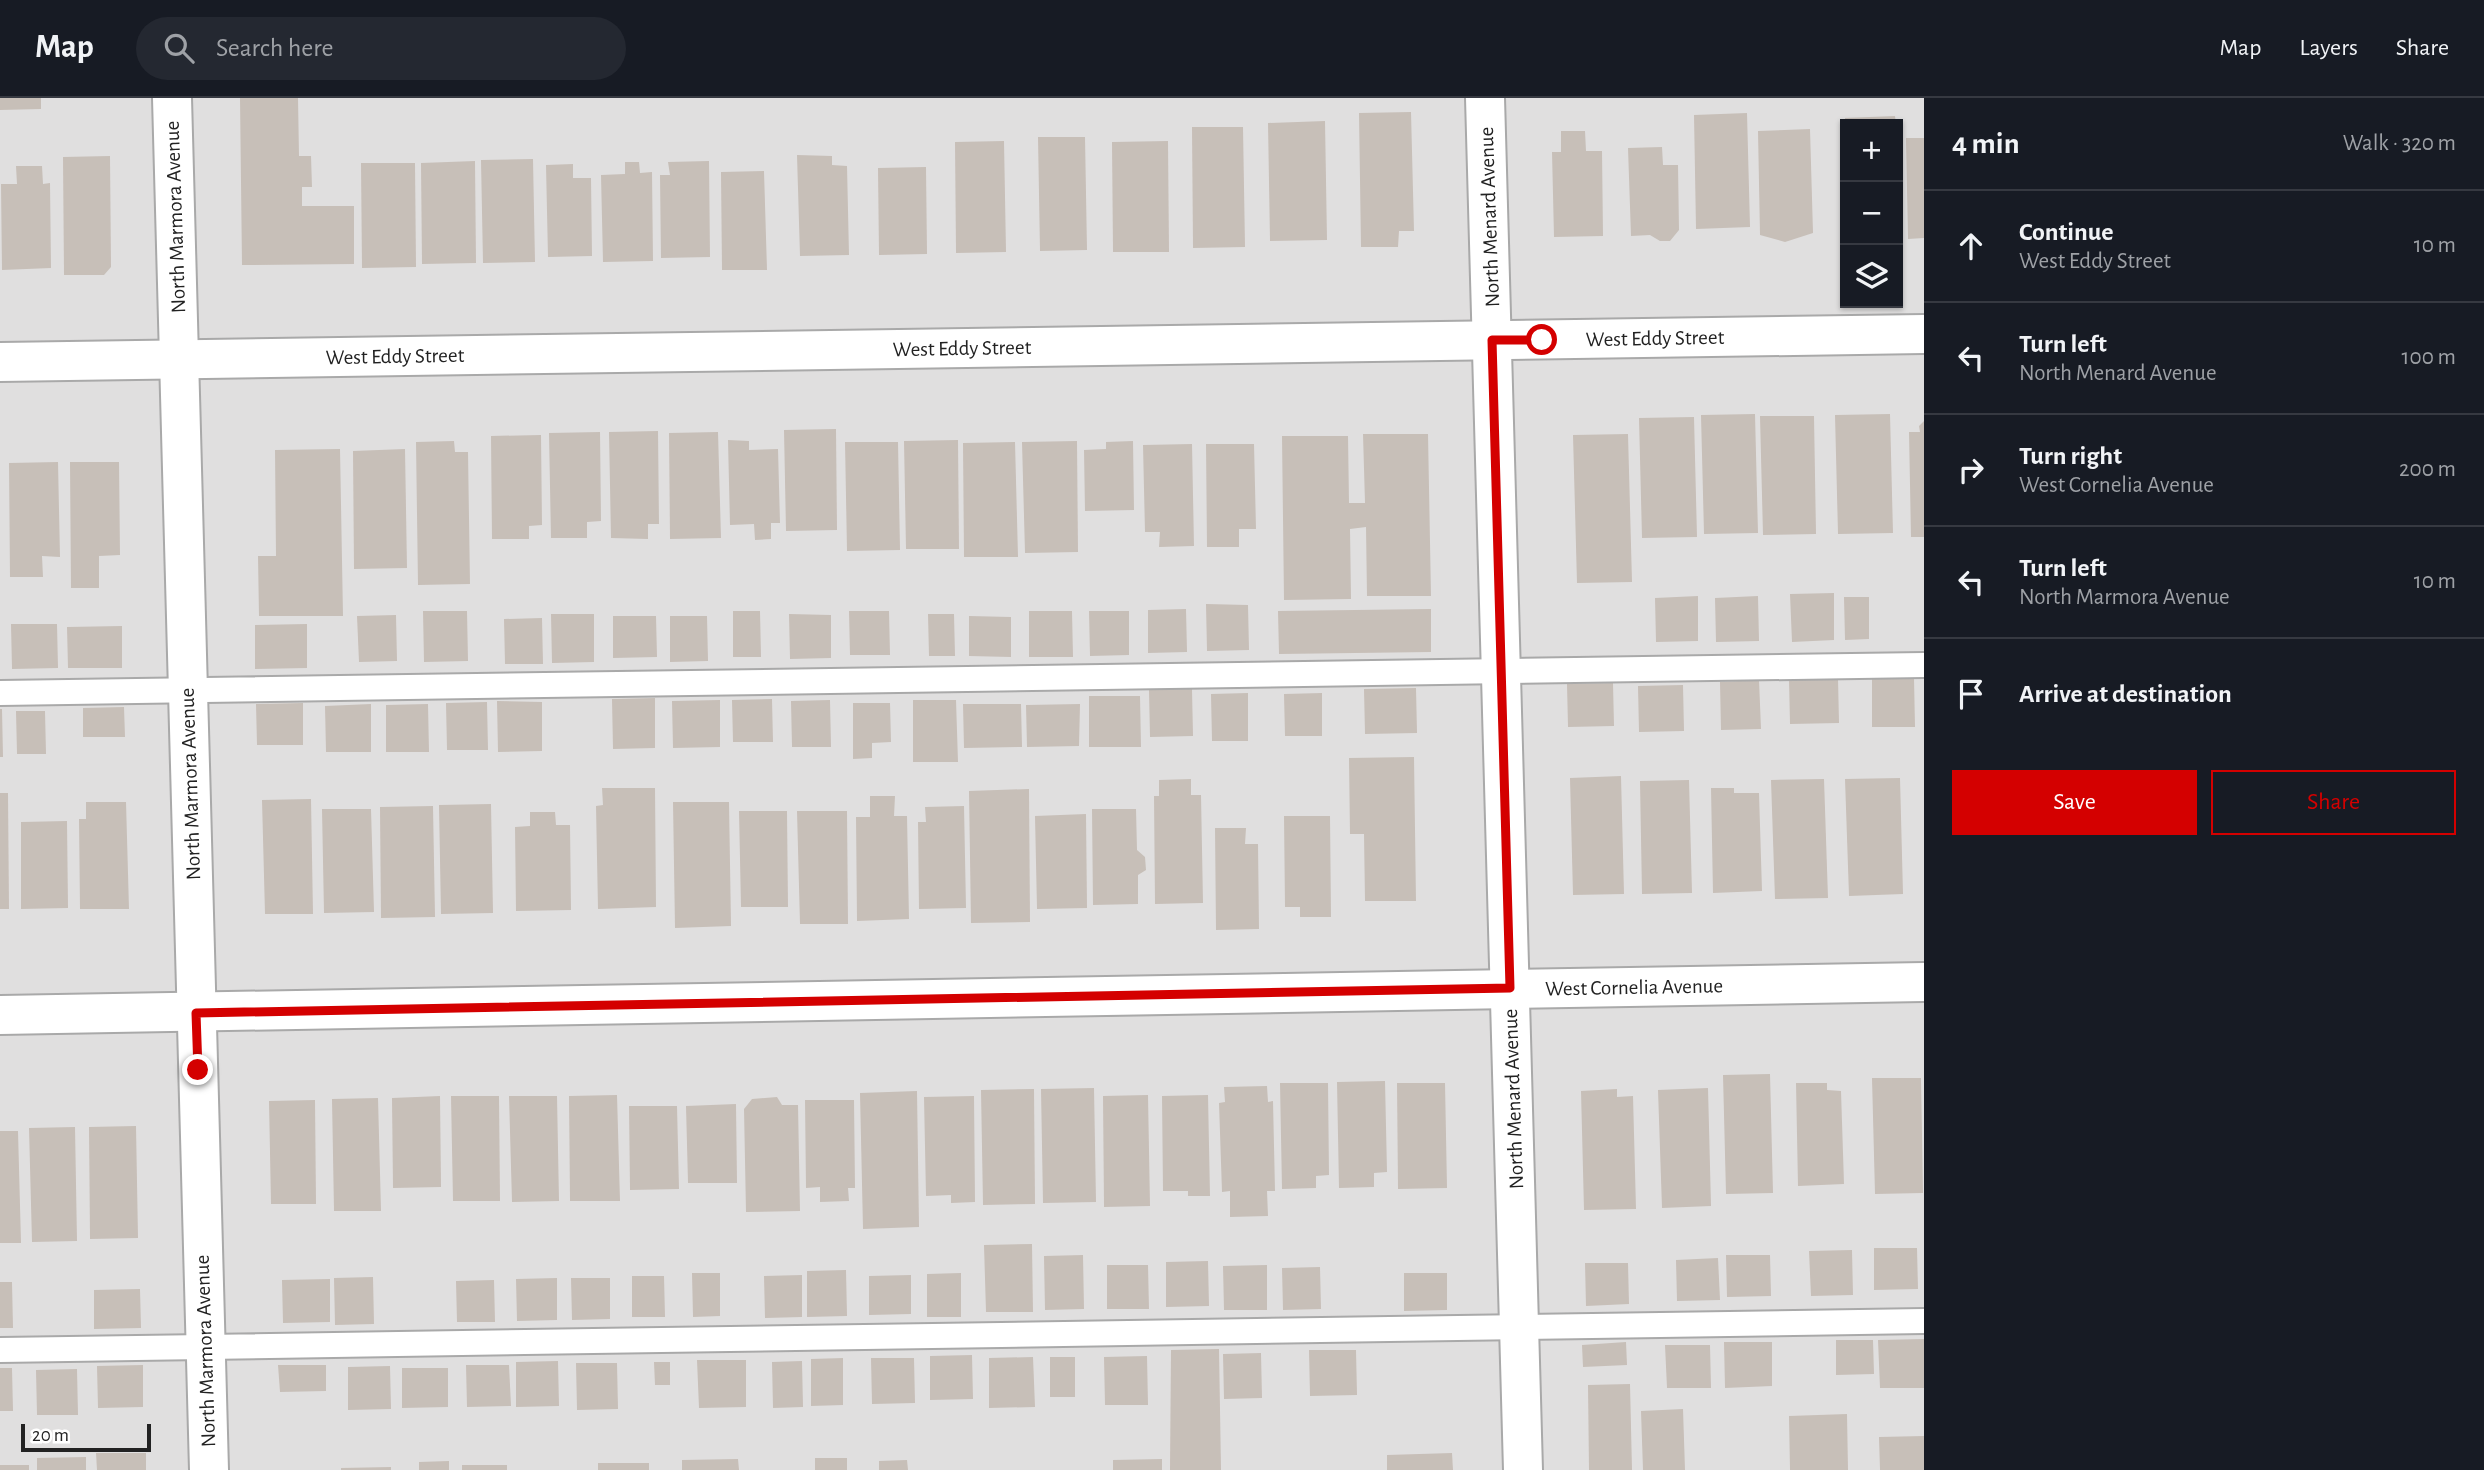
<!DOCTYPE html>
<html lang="en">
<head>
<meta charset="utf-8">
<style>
  :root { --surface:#171b24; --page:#242831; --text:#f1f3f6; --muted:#9ea1a6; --line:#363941; --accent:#d40000 }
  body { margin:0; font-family:"Alegreya Sans",sans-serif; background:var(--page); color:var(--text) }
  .controls { position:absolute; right:21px; top:21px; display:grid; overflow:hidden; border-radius:0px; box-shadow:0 2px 5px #0004 }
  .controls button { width:63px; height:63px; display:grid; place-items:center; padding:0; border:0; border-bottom:2px solid var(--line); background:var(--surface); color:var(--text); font:35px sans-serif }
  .scale { position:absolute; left:21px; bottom:18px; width:130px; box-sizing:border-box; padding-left:7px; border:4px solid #222; border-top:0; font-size:19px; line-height:24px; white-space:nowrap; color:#222; -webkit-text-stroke:5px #fff; paint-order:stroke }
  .stop { position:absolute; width:21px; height:21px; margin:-16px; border:5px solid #d40000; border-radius:50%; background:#fff }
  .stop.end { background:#d40000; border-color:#fff; box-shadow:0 2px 7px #0008 }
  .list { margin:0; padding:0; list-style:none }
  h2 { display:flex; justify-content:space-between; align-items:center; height:91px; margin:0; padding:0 28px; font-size:30px }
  h2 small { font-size:23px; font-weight:400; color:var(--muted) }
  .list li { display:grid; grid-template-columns:46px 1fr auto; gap:21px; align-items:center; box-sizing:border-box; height:112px; padding:0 28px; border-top:2px solid var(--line) }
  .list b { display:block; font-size:26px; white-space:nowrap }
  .list p { margin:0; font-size:23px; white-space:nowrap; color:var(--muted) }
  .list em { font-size:23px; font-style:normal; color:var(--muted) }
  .actions { display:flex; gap:14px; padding:21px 28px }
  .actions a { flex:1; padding:16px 0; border:2px solid var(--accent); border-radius:0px; text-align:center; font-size:24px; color:var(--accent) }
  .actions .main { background:var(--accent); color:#fff }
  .icon { flex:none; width:38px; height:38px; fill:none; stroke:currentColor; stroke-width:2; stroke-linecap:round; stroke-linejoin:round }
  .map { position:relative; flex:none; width:1924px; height:1372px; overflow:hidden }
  header { display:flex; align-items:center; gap:42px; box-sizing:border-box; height:98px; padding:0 35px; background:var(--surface); border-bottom:2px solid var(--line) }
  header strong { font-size:33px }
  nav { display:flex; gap:38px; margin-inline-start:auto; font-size:24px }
  .search { width:490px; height:63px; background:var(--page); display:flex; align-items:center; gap:18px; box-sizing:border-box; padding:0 24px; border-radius:38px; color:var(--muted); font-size:26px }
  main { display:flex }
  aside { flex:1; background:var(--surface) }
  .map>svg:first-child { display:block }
  .residential { fill:#e0dfdf; fill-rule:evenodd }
  .building { fill:#c7bfb8 }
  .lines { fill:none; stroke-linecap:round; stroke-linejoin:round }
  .lane-casing { stroke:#a9a9a9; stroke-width:28 }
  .street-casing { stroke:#a9a9a9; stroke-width:42 }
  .lane { stroke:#fff; stroke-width:24 }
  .street { stroke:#fff; stroke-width:38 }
  .route { stroke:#d40000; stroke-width:9 }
  .labels { text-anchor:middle; stroke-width:5; stroke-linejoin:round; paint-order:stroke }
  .street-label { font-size:21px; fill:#222; stroke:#fff }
</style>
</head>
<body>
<header>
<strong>Map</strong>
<div class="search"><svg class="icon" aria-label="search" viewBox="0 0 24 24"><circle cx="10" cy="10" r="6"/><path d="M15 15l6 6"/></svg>Search here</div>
<nav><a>Map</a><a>Layers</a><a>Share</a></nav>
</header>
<main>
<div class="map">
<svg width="1924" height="1372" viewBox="0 0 1924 1372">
  <rect width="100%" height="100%" fill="#f2efe9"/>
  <path class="residential" d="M0 0H1924V1372H0ZM1845 26H1898V205H1845Z"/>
  <g class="building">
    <path d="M0 0H41V11L0 12Z"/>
    <path d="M240 0H298L299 58H311L312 89H302V108H354V166L242 167Z"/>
    <path d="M1411 14 1414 133H1399L1398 149H1361L1359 15Z"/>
    <path d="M1747 15 1750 129 1696 131 1694 17Z"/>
    <path d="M1895 18 1896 26H1845V20Z"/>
    <path d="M1325 23 1327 142 1270 143 1268 25Z"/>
    <path d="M1192 29H1243L1245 149 1193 150Z"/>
    <path d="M1810 31 1813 135 1785 144 1760 137 1758 33Z"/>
    <path d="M1561 33H1585L1586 53H1602L1603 138 1554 139 1552 54H1561Z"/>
    <path d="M1038 39H1085L1087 152 1040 153Z"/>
    <path d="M1906 40H1924V140L1908 141Z"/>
    <path d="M1004 43 1006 154 956 155 955 44Z"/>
    <path d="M1168 43 1169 154H1113L1112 44Z"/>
    <path d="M1662 49 1663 67H1678L1679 132 1670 143H1660L1650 137 1631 138 1628 50Z"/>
    <path d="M797 57 832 58V67L847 68 849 157 800 158Z"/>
    <path d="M110 58 111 169 104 177H64L63 59Z"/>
    <path d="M533 61 535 164 483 165 481 62Z"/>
    <path d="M475 63 476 165 422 166 421 65Z"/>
    <path d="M709 63 710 159 661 160 660 77H670L668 64Z"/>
    <path d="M625 64H639L640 75 652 74 653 163 603 164 601 77 625 76Z"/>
    <path d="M361 65H415L416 169 362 170Z"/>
    <path d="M573 66V80H591L592 158 548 159 546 67Z"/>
    <path d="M16 68H42L43 86 50 85 51 170 2 172 1 86H17Z"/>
    <path d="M926 69 927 156 879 157 878 70Z"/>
    <path d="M764 73 767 172H722L721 74Z"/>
    <path d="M1755 316 1758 435 1704 436 1701 317Z"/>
    <path d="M1890 316 1893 435 1838 436 1835 317Z"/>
    <path d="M1760 318H1814L1816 436 1763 437Z"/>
    <path d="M1694 319 1697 439 1642 440 1639 320Z"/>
    <path d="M1924 323V439H1911L1909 334H1920L1919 328Z"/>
    <path d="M836 331 837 432 786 433 784 332Z"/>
    <path d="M658 333 659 426H648V441L611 440 609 334Z"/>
    <path d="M600 334 601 423 587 424V440H551L549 335Z"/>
    <path d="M718 334 721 440 670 441 669 335Z"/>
    <path d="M1363 336H1428L1431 498H1367L1366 429 1350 431 1351 501 1284 502 1282 338H1348L1349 405H1365Z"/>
    <path d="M1628 336 1632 484 1577 485 1573 337Z"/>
    <path d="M541 337 542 427 529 428V441H492L491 338Z"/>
    <path d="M728 342 749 343V352L778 351 780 425H771V441L755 442 754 426 730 427Z"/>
    <path d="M958 342 959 451H906L904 343Z"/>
    <path d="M454 343 455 354H468L470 486 418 487 416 344Z"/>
    <path d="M1077 343 1078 454 1025 455 1022 344Z"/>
    <path d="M1133 343 1134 412 1085 413 1084 352 1106 351V344Z"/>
    <path d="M845 344H898L900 452 847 453Z"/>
    <path d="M1015 344 1018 459H964L963 345Z"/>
    <path d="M1192 346 1194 448 1159 449 1160 434H1145L1143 347Z"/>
    <path d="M1206 346H1254L1256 431H1239V449H1207Z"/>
    <path d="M340 351 343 518H259L258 458H276L275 352Z"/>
    <path d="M405 351 407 470 354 471 353 353Z"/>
    <path d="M58 364 60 459 42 458 43 479H10L9 365Z"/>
    <path d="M70 364H119L120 457 99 458V490H71Z"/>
    <path d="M1834 495V542L1792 544 1790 496Z"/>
    <path d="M1698 498V543L1656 544 1655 500Z"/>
    <path d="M1758 498 1759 543 1716 544 1715 500Z"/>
    <path d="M1844 499H1869V541L1845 542Z"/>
    <path d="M1206 506 1248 507 1249 552 1207 553Z"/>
    <path d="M1186 511 1187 554 1148 555V512Z"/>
    <path d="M1431 511V554L1279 556 1278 513Z"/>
    <path d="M423 513H467L468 563 424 564Z"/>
    <path d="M733 513H760L761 559H733Z"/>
    <path d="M849 513H889L890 557H850Z"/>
    <path d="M1029 513H1072L1073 559H1029Z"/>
    <path d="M1089 513H1129V557L1090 558Z"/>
    <path d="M551 516H594V564L552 565Z"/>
    <path d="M789 516 831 517V560L790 561Z"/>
    <path d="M928 516H954L955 558H929Z"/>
    <path d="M396 517 397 563 359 564 357 518Z"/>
    <path d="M613 518H656L657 559 613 560Z"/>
    <path d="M670 518H707L708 563 670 564Z"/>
    <path d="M969 518 1011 519V559L969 558Z"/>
    <path d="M542 520 543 566H505L504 521Z"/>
    <path d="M11 526H57L58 570 12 571Z"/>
    <path d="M307 526V570L255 571V527Z"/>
    <path d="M122 528V570H68L67 529Z"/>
    <path d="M1838 580 1839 625 1790 626 1789 581Z"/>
    <path d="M1914 580 1915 629H1872V581Z"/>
    <path d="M1759 582 1761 631 1721 632 1720 584Z"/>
    <path d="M1613 585 1614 628 1568 629 1567 586Z"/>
    <path d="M1683 587 1684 633 1639 634 1638 588Z"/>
    <path d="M1416 590 1417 635 1365 636 1364 591Z"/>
    <path d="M1192 591 1193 638 1150 639 1149 592Z"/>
    <path d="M1248 595V643H1212L1211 596Z"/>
    <path d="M1322 595V638H1285L1284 596Z"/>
    <path d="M1089 598H1140L1141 649H1089Z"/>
    <path d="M655 600V650L613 651 612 601Z"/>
    <path d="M772 601 773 644H733L732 602Z"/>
    <path d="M720 602V649L673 650 672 603Z"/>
    <path d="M830 602 831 649H792L791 603Z"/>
    <path d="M913 602H956L958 664H913Z"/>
    <path d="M497 603 542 604V653L498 654Z"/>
    <path d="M487 604 488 652H447L446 605Z"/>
    <path d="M303 605V647H257L256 606Z"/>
    <path d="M853 605H890L891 644 872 645V660L853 661Z"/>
    <path d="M371 606V654H326L325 608Z"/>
    <path d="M428 606 429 654H386V607Z"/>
    <path d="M963 606H1021L1022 649 964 650Z"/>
    <path d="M1080 606 1079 648 1027 649 1026 607Z"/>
    <path d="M124 609 125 639H83V610Z"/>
    <path d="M0 611H2L3 659H0Z"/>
    <path d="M16 613H45L46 656H17Z"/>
    <path d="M1414 659 1416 803H1365L1364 736H1350L1349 660Z"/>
    <path d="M1621 678 1624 796 1573 797 1570 680Z"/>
    <path d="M1900 680 1903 796 1849 798 1845 681Z"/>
    <path d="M1191 681V697H1201L1203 805 1155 806 1154 698H1159V682Z"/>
    <path d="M1824 681 1828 800 1775 801 1771 682Z"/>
    <path d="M1689 682 1692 795 1642 796 1640 683Z"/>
    <path d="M602 690H655L656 809 598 811 596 708 603 707Z"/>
    <path d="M1711 690H1734V695H1759L1762 793 1713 795Z"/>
    <path d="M1029 691 1030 824 971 825 969 693Z"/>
    <path d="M0 695H8L9 811H0Z"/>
    <path d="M870 698H895L894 718H907L909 821 857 823 856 719H870Z"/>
    <path d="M311 701 313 816H265L262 702Z"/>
    <path d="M86 704H126L129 811H80L79 721H86Z"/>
    <path d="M673 704H729L731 828 675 830Z"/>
    <path d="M491 706 493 815 441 816 439 707Z"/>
    <path d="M433 708 435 819 381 820 380 709Z"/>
    <path d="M964 708 966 810 919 811 918 724H926L925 709Z"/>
    <path d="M322 711H371L374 814 324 815Z"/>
    <path d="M1092 711H1136L1137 752 1145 759 1146 772 1138 777V806L1093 807Z"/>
    <path d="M739 713H787L788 809H741Z"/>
    <path d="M797 713H847L848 826H800Z"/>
    <path d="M530 714H555L556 727H570L571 812 516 813 515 729 530 728Z"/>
    <path d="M1086 716 1087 810 1037 811 1035 718Z"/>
    <path d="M1284 718H1330L1331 819H1300V809H1285Z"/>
    <path d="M67 723 68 810 21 811V724Z"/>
    <path d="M1215 730H1246L1245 746H1258L1259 831 1216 832Z"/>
    <path d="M1770 976 1773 1095 1726 1096 1723 977Z"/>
    <path d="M1872 980H1921L1923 1095 1875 1096Z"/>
    <path d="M1385 983 1387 1074 1374 1075V1089L1339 1090 1337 984Z"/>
    <path d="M1280 985H1328L1329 1077 1316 1078V1090L1282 1091Z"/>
    <path d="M1397 985H1445L1447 1090 1398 1091Z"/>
    <path d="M1796 985H1827V992L1841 993 1844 1086 1798 1088Z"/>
    <path d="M1267 988 1268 1004 1273 1003 1275 1093H1267L1268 1118 1230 1119V1093L1222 1094 1219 1005 1225 1004 1224 989Z"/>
    <path d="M1094 990 1096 1104 1043 1105 1041 991Z"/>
    <path d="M1708 990 1711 1108 1662 1110 1658 992Z"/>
    <path d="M1034 991 1035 1106 983 1107 981 992Z"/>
    <path d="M1617 991V999L1633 998 1636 1111 1584 1112 1581 993Z"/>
    <path d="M917 993 919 1129 863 1131 860 995Z"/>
    <path d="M617 997 620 1103H570L569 998Z"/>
    <path d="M1148 997 1150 1108 1104 1109 1103 998Z"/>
    <path d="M1208 997 1210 1098H1188V1093H1163L1162 998Z"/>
    <path d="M440 998 441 1089 393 1090 392 1000Z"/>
    <path d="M451 998H499L500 1103H453Z"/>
    <path d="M509 998H557L559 1103 512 1104Z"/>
    <path d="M974 998 975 1104 951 1105V1097L926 1098 924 999Z"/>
    <path d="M777 999 782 1007H798L800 1113 746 1114 744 1011 752 1001Z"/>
    <path d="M378 1000 381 1113H334L332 1001Z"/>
    <path d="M315 1002 316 1106H271L269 1003Z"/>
    <path d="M805 1002H854L855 1090H848L849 1103 820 1104V1089L806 1090Z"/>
    <path d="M736 1006 737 1085H688L686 1008Z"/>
    <path d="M629 1008H677L679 1091 630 1092Z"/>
    <path d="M136 1028 138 1140 90 1141 89 1029Z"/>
    <path d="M75 1029 77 1143 32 1144 29 1030Z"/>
    <path d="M0 1033H18L21 1145H0Z"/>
    <path d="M1032 1146 1033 1214H986L984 1147Z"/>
    <path d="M1874 1150H1917L1918 1191 1874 1192Z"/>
    <path d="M1852 1152 1853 1197 1811 1198 1809 1153Z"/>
    <path d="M1083 1157 1084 1211 1045 1212 1044 1158Z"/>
    <path d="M1726 1157H1770L1771 1198 1727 1199Z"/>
    <path d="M1718 1160 1720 1202 1677 1203 1676 1162Z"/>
    <path d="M1208 1163 1209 1208 1166 1209V1164Z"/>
    <path d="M1585 1165H1628L1629 1206 1586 1208Z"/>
    <path d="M1107 1167H1148L1149 1211H1107Z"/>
    <path d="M1267 1167V1212H1224L1223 1168Z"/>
    <path d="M1320 1169 1321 1211 1283 1212 1282 1170Z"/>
    <path d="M846 1172 847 1218 807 1219V1173Z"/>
    <path d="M692 1175H720V1218L693 1219Z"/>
    <path d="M961 1175V1219H927V1176Z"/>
    <path d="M1404 1175H1447V1212L1404 1213Z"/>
    <path d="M802 1177V1219L765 1220 764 1178Z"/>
    <path d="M911 1177V1216L869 1217V1178Z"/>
    <path d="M632 1178H664L665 1219H632Z"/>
    <path d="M373 1179 374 1226 335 1227 334 1180Z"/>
    <path d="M557 1180V1222L517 1223 516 1181Z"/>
    <path d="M571 1180H610V1221L572 1222Z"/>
    <path d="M330 1181V1224L283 1225 282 1182Z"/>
    <path d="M494 1182 495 1224H457L456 1183Z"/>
    <path d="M0 1184H12L13 1230H0Z"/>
    <path d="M140 1191 141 1230 94 1231V1192Z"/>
    <path d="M1924 1241V1290H1880L1878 1242Z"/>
    <path d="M1836 1242H1873L1874 1276 1836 1277Z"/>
    <path d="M1626 1244 1627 1267 1583 1269 1582 1247Z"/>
    <path d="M1724 1244H1772V1288L1725 1290Z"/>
    <path d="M1665 1247H1710L1711 1290H1667Z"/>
    <path d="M1219 1251 1221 1372H1170L1171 1252Z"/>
    <path d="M1309 1252H1356L1357 1297 1310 1298Z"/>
    <path d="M1261 1255 1262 1300 1224 1301 1223 1256Z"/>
    <path d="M972 1257 973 1301 930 1302V1258Z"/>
    <path d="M1147 1258 1148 1307H1105L1104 1259Z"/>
    <path d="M1033 1259 1035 1309 989 1310V1260Z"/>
    <rect x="1050" y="1259" width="25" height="40"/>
    <path d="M843 1260V1307L811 1308V1261Z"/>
    <path d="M871 1260H914L915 1305 872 1306Z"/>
    <path d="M697 1262H746V1309L699 1310Z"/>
    <path d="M558 1263 559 1308 516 1309V1264Z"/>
    <path d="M802 1263 803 1309 773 1310 772 1264Z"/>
    <path d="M654 1264H670V1287H655Z"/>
    <path d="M576 1265H617L618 1311 577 1312Z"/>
    <path d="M143 1267V1309L98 1310 97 1268Z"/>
    <path d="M278 1267H326V1293L280 1294Z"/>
    <path d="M466 1267H509L511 1308 467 1309Z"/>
    <path d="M390 1268 391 1311 348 1312V1269Z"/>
    <path d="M0 1270H12L13 1313H0Z"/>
    <path d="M402 1270H448V1309L402 1310Z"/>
    <path d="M77 1271 78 1317H37L36 1272Z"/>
    <path d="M1630 1286 1632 1372H1589L1588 1287Z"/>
    <path d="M1683 1311 1685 1372H1643L1641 1313Z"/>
    <path d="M1847 1316 1848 1372H1790L1789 1318Z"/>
    <path d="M1924 1338V1372H1880L1879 1339Z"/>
    <path d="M96 1355H146V1372H97Z"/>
    <path d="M1452 1355 1453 1372H1387V1357Z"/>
    <path d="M86 1359V1372H37V1360Z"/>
    <rect x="815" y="1360" width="32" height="12"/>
    <path d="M738 1361 739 1372H682V1362Z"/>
    <path d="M1162 1361V1372H1113V1362Z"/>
    <path d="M907 1362 908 1372H879V1363Z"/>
    <path d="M449 1363V1372H419V1364Z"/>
    <rect x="598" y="1365" width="51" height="7"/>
    <rect x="0" y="1367" width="29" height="5"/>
    <rect x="462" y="1367" width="45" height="5"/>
    <path d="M391 1369V1372H341V1370Z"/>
  </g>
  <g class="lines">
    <g class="lane-casing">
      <g id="lane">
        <path d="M0 595 1924 567"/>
        <path d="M0 1252 1924 1223"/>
      </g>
    </g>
    <g class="street-casing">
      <g id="street">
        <path d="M172 0 209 1372"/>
        <path d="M1485 0 1523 1372"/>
        <path d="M0 264 1924 236"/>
        <path d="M0 917 1924 884"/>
      </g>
    </g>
    <use href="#lane" class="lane"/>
    <use href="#street" class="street"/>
  </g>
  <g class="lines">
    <path class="route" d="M198 972 196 915 1510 890 1492 242H1542"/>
  </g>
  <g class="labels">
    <g class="street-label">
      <text transform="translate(175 119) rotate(-92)" y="7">North Marmora Avenue</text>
      <text transform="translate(1489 119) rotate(-92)" y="7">North Menard Avenue</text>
      <text transform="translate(1655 240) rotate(-1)" y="7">West Eddy Street</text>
      <text transform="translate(962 250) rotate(-1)" y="7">West Eddy Street</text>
      <text transform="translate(395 258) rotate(-1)" y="7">West Eddy Street</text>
      <text transform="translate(190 686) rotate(-92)" y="7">North Marmora Avenue</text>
      <text transform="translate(1634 889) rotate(-1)" y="7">West Cornelia Avenue</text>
      <text transform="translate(1513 1001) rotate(-92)" y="7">North Menard Avenue</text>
      <text transform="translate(205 1253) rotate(-92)" y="7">North Marmora Avenue</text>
    </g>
  </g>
</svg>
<div class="controls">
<button>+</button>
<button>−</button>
<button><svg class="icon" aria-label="layers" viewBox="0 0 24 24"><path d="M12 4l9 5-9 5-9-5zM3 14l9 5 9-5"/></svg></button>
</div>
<div class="scale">20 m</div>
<div class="stop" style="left:1542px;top:242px"></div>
<div class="stop end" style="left:198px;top:972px"></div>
</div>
<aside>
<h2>4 min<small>Walk · 320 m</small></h2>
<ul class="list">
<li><svg class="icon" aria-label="ahead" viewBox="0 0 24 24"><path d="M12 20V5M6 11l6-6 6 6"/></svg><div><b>Continue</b><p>West Eddy Street</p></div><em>10 m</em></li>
<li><svg class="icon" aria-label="left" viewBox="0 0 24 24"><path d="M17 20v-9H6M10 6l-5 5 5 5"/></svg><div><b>Turn left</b><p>North Menard Avenue</p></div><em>100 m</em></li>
<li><svg class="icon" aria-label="right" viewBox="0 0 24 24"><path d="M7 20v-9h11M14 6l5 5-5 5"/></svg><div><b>Turn right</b><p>West Cornelia Avenue</p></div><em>200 m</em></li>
<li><svg class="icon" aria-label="left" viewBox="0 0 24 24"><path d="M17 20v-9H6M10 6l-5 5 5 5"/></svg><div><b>Turn left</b><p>North Marmora Avenue</p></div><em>10 m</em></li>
<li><svg class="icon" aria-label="arrive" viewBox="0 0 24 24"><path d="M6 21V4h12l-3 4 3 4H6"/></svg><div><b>Arrive at destination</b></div></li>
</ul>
<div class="actions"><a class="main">Save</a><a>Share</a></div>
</aside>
</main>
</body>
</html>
